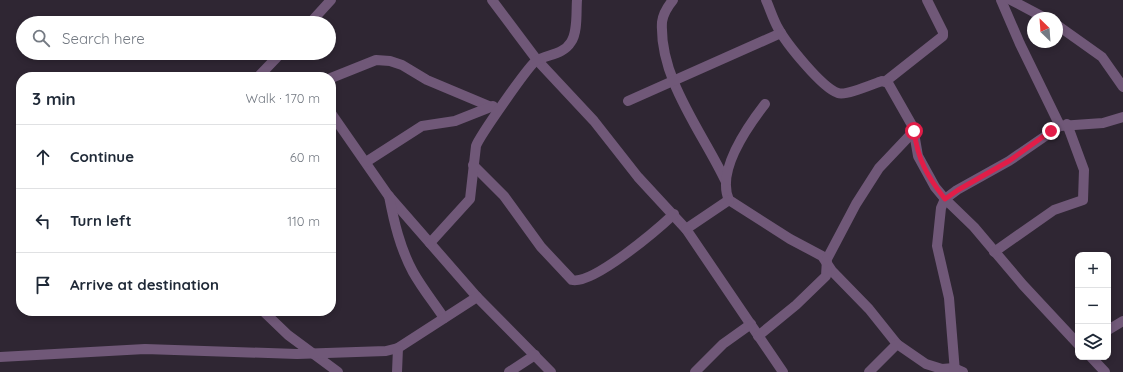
<!DOCTYPE html>
<html lang="en">
<head>
<meta charset="utf-8">
<style>
  :root { --surface:#fff; --page:#f2f2f3; --text:#1f2937; --muted:#747a83; --line:#e0e1e3 }
  body { margin:0; font-family:Quicksand,sans-serif; background:var(--page); color:var(--text) }
  .controls { position:absolute; right:12px; bottom:12px; display:grid; overflow:hidden; border-radius:8px; box-shadow:0 2px 6px #0003 }
  .controls button { width:36px; height:36px; display:grid; place-items:center; padding:0; border:0; border-bottom:1px solid var(--line); background:var(--surface); color:var(--text); font:20px sans-serif }
  .compass { position:absolute; left:1027px; top:12px; width:36px; height:36px; border-radius:50%; background:var(--surface); box-shadow:0 2px 6px #0003; rotate:335deg }
  .stop { position:absolute; width:12px; height:12px; margin:-9px; border:3px solid #e11d48; border-radius:50%; background:#fff }
  .stop.end { background:#e11d48; border-color:#fff; box-shadow:0 1px 4px #0008 }
  .list { margin:0; padding:0; list-style:none }
  h2 { display:flex; justify-content:space-between; align-items:center; height:52px; margin:0; padding:0 16px; font-size:17px }
  h2 small { font-size:13px; font-weight:400; color:var(--muted) }
  .list li { display:grid; grid-template-columns:26px 1fr auto; gap:12px; align-items:center; box-sizing:border-box; height:64px; padding:0 16px; border-top:1px solid var(--line) }
  .list b { display:block; font-size:15px; white-space:nowrap }
  .list em { font-size:13px; font-style:normal; color:var(--muted) }
  .icon { flex:none; width:22px; height:22px; fill:none; stroke:currentColor; stroke-width:2; stroke-linecap:round; stroke-linejoin:round }
  .map { position:relative; flex:none; width:1123px; height:372px; overflow:hidden }
  .search { position:absolute; background:var(--surface); box-shadow:0 2px 6px #0003; left:16px; top:16px; width:320px; height:44px; display:flex; align-items:center; gap:10px; box-sizing:border-box; padding:0 14px; border-radius:22px; color:var(--muted); font-size:15px }
  .panel { position:absolute; background:var(--surface); box-shadow:0 2px 6px #0003; left:16px; top:72px; width:320px; height:244px; border-radius:16px }
  .map>svg:first-child { display:block }
  .lines { fill:none; stroke-linecap:round; stroke-linejoin:round }
  .minor { stroke:#705878; stroke-width:10 }
  .route { stroke:#e11d48; stroke-width:5 }
</style>
</head>
<body>
<div class="map">
<svg width="1123" height="372" viewBox="0 0 1123 372">
  <rect width="100%" height="100%" fill="#2f2633"/>
  <g class="lines">
    <g class="minor">
      <path d="M492 0 537 60 594 121 638 177 686 229 783 372"/>
      <path d="M673 0C668 6 663 14 662 22 659 79 703 133 726 182"/>
      <path d="M766 0C770 9 773 19 778 28 786 43 822 88 838 93 846 96 873 84 882 81L888 83 913 127 918 156 935 187 945 199 974 227 1023 285 1078 344"/>
      <path d="M1001 0 1020 44 1060 126"/>
      <path d="M1011 0 1045 18"/>
      <path d="M310 23 331 0"/>
      <path d="M1057 25 1102 57 1123 87"/>
      <path d="M258 77 281 53"/>
      <path d="M331 78 376 60 390 61 402 65 427 80 489 106"/>
      <path d="M886 81 943 36V32L927 0"/>
      <path d="M628 101 781 33"/>
      <path d="M765 104C748 126 716 171 729 200L790 239 822 256 832 271 869 309 897 344 926 364 942 369 954 368 963 372"/>
      <path d="M331 113 388 195 477 297 551 372"/>
      <path d="M366 162 422 126 455 121 493 106"/>
      <path d="M473 165 504 196 541 247 572 280C593 285 658 229 674 214"/>
      <path d="M389 196C394 222 400 248 413 272 422 288 434 303 444 318"/>
      <path d="M686 229 729 200"/>
      <path d="M430 243 470 199 476 146C479 137 529 65 536 61 548 54 563 55 571 42 578 32 576 12 577 0"/>
      <path d="M994 252 1054 210 1083 200 1084 170 1067 124"/>
      <path d="M263 311 288 335 338 372"/>
      <path d="M1108 330 1123 321"/>
      <path d="M758 336 796 305 826 276 827 259 856 204 879 168 914 131"/>
      <path d="M0 357 145 349 297 354 386 351 398 348 477 297"/>
      <path d="M1091 357 1105 372"/>
      <path d="M397 372 398 348"/>
      <path d="M509 372 535 355"/>
      <path d="M695 372 723 344 751 324"/>
      <path d="M869 372 897 344"/>
      <path d="M955 372 949 298 937 246 941 208 945 199 957 190 1009 161 1060 126 1103 123 1123 117"/>
    </g>
  </g>
  <g class="lines">
    <path class="route" d="M914 131C918 160 927 176 945 199L958 190 1009 161 1051 131"/>
  </g>
</svg>
<div class="controls">
<button>+</button>
<button>−</button>
<button><svg class="icon" aria-label="layers" viewBox="0 0 24 24"><path d="M12 4l9 5-9 5-9-5zM3 14l9 5 9-5"/></svg></button>
</div>
<svg class="compass" viewBox="-18 -18 36 36"><path d="M0-13l5 13h-10z" fill="#e53935"/><path d="M0 13l5-13h-10z" fill="#747a83"/></svg>
<div class="stop" style="left:914px;top:131px"></div>
<div class="stop end" style="left:1051px;top:131px"></div>
<div class="search"><svg class="icon" aria-label="search" viewBox="0 0 24 24"><circle cx="10" cy="10" r="6"/><path d="M15 15l6 6"/></svg>Search here</div>
<section class="panel">
<h2>3 min<small>Walk · 170 m</small></h2>
<ul class="list">
<li><svg class="icon" aria-label="ahead" viewBox="0 0 24 24"><path d="M12 20V5M6 11l6-6 6 6"/></svg><div><b>Continue</b></div><em>60 m</em></li>
<li><svg class="icon" aria-label="left" viewBox="0 0 24 24"><path d="M17 20v-9H6M10 6l-5 5 5 5"/></svg><div><b>Turn left</b></div><em>110 m</em></li>
<li><svg class="icon" aria-label="arrive" viewBox="0 0 24 24"><path d="M6 21V4h12l-3 4 3 4H6"/></svg><div><b>Arrive at destination</b></div></li>
</ul>
</section>
</div>
</body>
</html>
